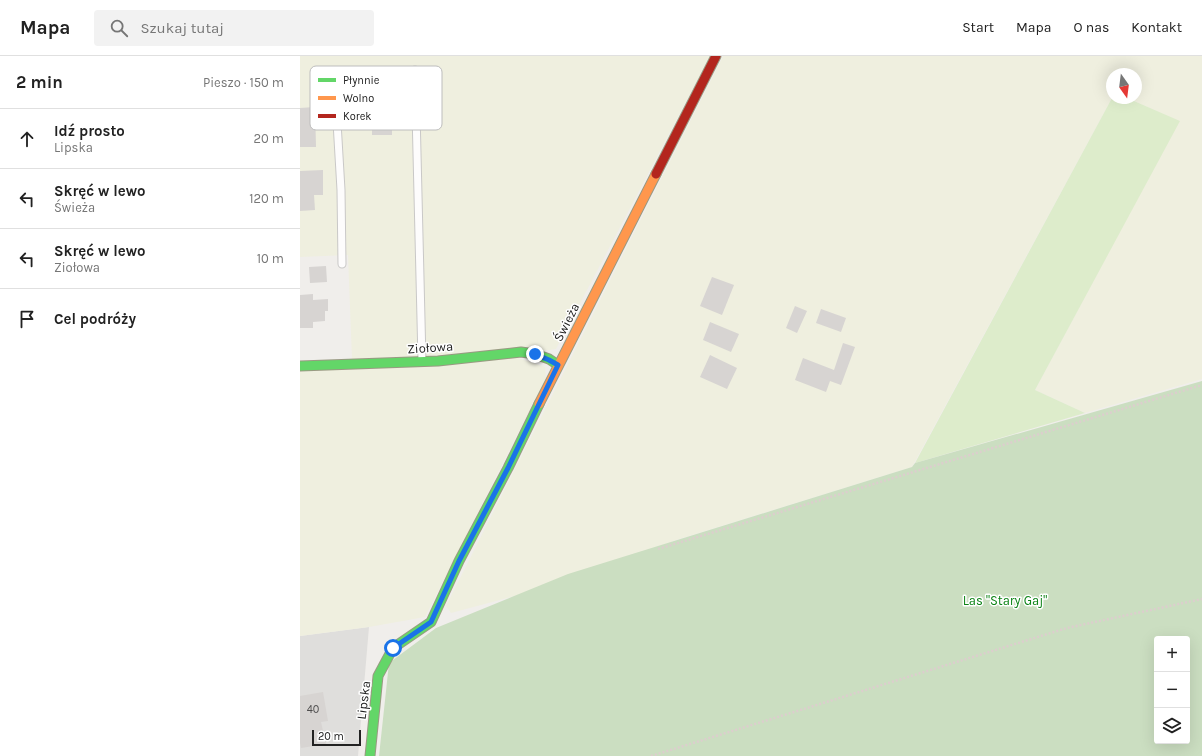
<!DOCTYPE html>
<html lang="pl">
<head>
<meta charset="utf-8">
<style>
  :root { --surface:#fff; --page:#f2f2f2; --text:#222; --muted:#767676; --line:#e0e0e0 }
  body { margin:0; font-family:Karla,sans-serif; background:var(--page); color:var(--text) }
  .controls { position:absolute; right:12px; bottom:12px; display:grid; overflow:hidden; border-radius:4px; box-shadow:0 4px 16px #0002 }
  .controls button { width:36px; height:36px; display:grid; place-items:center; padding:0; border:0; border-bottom:1px solid var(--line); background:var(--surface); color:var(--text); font:20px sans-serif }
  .compass { position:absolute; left:806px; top:12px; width:36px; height:36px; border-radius:50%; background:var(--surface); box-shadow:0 4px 16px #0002; rotate:166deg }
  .scale { position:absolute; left:12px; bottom:10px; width:49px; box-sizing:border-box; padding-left:4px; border:2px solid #222; border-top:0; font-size:11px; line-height:14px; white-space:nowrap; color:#222; -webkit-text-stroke:3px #fff; paint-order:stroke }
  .stop { position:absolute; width:12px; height:12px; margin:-9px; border:3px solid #1a73e8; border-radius:50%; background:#fff }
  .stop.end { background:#1a73e8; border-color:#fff; box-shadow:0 1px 4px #0008 }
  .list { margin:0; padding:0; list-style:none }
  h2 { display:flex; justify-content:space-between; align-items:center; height:52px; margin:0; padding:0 16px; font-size:17px }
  h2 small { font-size:13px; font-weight:400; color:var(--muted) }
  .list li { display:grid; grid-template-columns:26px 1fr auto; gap:12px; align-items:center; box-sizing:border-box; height:60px; padding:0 16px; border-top:1px solid var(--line) }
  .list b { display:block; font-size:15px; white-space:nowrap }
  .list p { margin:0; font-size:13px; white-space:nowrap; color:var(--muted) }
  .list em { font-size:13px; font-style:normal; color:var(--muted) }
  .icon { flex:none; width:22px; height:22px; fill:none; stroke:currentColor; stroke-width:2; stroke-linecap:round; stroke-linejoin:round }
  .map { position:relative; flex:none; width:902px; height:700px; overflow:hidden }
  header { display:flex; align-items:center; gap:24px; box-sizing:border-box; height:56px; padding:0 20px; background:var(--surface); border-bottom:1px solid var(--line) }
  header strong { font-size:19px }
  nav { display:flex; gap:22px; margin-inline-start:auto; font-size:14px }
  .search { width:280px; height:36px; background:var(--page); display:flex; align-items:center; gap:10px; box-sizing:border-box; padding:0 14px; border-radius:4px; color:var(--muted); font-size:15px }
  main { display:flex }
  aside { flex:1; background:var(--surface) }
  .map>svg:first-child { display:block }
  .residential { fill:#dfdedc }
  .farmland { fill:#efefdf }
  .grass { fill:#ddeccb }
  .forest { fill:#cbdec1; fill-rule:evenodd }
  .building { fill:#d7d4d2 }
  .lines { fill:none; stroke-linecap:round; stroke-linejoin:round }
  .lane-casing { stroke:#c9c8c7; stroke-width:9 }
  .fast-casing { stroke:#999a82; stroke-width:11 }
  .slow-casing { stroke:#999a82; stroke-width:11 }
  .jam-casing { stroke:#999a82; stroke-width:11 }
  .path { stroke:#dccecd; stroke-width:2.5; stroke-dasharray:2 2; stroke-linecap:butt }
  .lane { stroke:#fdfcfc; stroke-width:7 }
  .fast { stroke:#63d668; stroke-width:9 }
  .slow { stroke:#ff974d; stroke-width:9 }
  .jam { stroke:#b3261e; stroke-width:9 }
  .route { stroke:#1a73e8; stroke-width:5 }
  .labels { text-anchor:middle; stroke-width:3; stroke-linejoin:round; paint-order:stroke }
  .number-label { font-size:11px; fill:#4f4e4e }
  .street-label { font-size:13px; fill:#222; stroke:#fff }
  .park-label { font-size:13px; fill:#0c8416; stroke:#fff }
  .key { fill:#fff; stroke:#bdbdbd; stroke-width:1 }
  .key-label { font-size:11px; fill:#222 }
</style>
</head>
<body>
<header>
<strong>Mapa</strong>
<div class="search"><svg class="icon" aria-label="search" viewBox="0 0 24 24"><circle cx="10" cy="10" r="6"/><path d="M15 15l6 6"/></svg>Szukaj tutaj</div>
<nav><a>Start</a><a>Mapa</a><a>O nas</a><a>Kontakt</a></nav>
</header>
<main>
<aside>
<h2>2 min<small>Pieszo · 150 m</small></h2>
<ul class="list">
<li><svg class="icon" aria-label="ahead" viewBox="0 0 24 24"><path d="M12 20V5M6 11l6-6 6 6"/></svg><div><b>Idź prosto</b><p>Lipska</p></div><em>20 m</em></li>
<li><svg class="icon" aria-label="left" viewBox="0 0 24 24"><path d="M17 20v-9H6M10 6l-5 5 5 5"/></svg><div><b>Skręć w lewo</b><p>Świeża</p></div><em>120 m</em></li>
<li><svg class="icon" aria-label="left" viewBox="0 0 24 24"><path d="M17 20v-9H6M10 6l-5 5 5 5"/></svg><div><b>Skręć w lewo</b><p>Ziołowa</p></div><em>10 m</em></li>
<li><svg class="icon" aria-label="arrive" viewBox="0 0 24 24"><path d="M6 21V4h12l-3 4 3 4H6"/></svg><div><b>Cel podróży</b></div></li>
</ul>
</aside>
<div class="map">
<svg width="902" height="700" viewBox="0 0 902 700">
  <rect width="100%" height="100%" fill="#f0eeeb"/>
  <path class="residential" d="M69 571 58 700H0V580Z"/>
  <g class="farmland">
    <path d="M0 0H410L256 293 244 295 52 303 48 199 0 201Z"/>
    <path d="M423 0H902V323L785 357 735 334 879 65 827 42H836V18H812V42L612 411 373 485 330 509 151 557 146 550Z"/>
    <path d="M218 302 245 311 246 322 125 561 69 571 0 580V315Z"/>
  </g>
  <path class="grass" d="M812 42H827L880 65 735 334 785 357 615 407Z"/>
  <path class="forest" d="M902 325V700H79L89 607 136 572 268 518 612 411 615 407ZM857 583H887V685H857Z"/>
  <g class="building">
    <rect x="72" y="49" width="20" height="30"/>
    <path d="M15 51 16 91H0V52Z"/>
    <path d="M23 114V139H14L15 154 0 155V115Z"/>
    <path d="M26 210 27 226 10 227 9 211Z"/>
    <path d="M412 221 434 229 422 259 400 250Z"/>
    <path d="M13 238V244L28 243V255H25V265L13 266V272H0V239Z"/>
    <path d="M495 250 507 255 497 277 486 272Z"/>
    <path d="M521 253 546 262 541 276 516 267Z"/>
    <path d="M410 266 439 278 431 296 403 284Z"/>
    <path d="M543 287 555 291 541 329 530 325 526 336 495 324 503 302 534 314Z"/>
    <path d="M410 299 437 312 427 333 400 321Z"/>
    <path d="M23 636 28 665 21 666 26 688 1 692 0 687V640Z"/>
  </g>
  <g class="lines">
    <g class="lane-casing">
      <g id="lane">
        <path d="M115 14 122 305"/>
        <path d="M34 15 41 134 42 208"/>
      </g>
    </g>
    <g class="fast-casing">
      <g id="fast">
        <path d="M0 310 138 305 221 296 235 298 249 303 258 309"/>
        <path d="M70 700 78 620 93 592 131 566 159 505 208 412 239 348"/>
      </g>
    </g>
    <g class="slow-casing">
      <path id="slow" d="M239 348 356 118"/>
    </g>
    <g class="jam-casing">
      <path id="jam" d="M356 118 416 0"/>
    </g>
    <g class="path">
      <path d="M358 493 902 329"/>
      <path d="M351 700 767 572 902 543"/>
    </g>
    <use href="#lane" class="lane"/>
    <use href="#fast" class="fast"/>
    <use href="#slow" class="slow"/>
    <use href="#jam" class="jam"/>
  </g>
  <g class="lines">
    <path class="route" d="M93 592 131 566 159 505 208 412 258 309 249 304 235 298"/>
  </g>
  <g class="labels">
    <g class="number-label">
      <text x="13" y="657">40</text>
    </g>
    <g class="street-label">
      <text transform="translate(266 266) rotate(-63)" y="5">Świeża</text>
      <text transform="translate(130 291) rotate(-4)" y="5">Ziołowa</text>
      <text transform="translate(63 644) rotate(-83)" y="5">Lipska</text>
    </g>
    <g class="park-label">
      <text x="705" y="549">Las "Stary Gaj"</text>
    </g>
  </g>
  <rect x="10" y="10" width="132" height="64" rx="6" class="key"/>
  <rect x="18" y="22" width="18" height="4" fill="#63d668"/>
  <rect x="18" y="40" width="18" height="4" fill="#ff974d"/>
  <rect x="18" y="58" width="18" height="4" fill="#b3261e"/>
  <g class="key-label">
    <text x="43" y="28">Płynnie</text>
    <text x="43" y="46">Wolno</text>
    <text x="43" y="64">Korek</text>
  </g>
</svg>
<div class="controls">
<button>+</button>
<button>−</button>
<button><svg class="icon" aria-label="layers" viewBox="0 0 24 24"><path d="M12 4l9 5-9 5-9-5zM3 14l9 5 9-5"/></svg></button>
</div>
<svg class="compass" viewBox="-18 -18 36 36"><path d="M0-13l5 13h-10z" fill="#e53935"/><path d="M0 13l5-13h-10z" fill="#767676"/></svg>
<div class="scale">20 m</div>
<div class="stop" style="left:93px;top:592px"></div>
<div class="stop end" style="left:235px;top:298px"></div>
</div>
</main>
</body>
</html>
